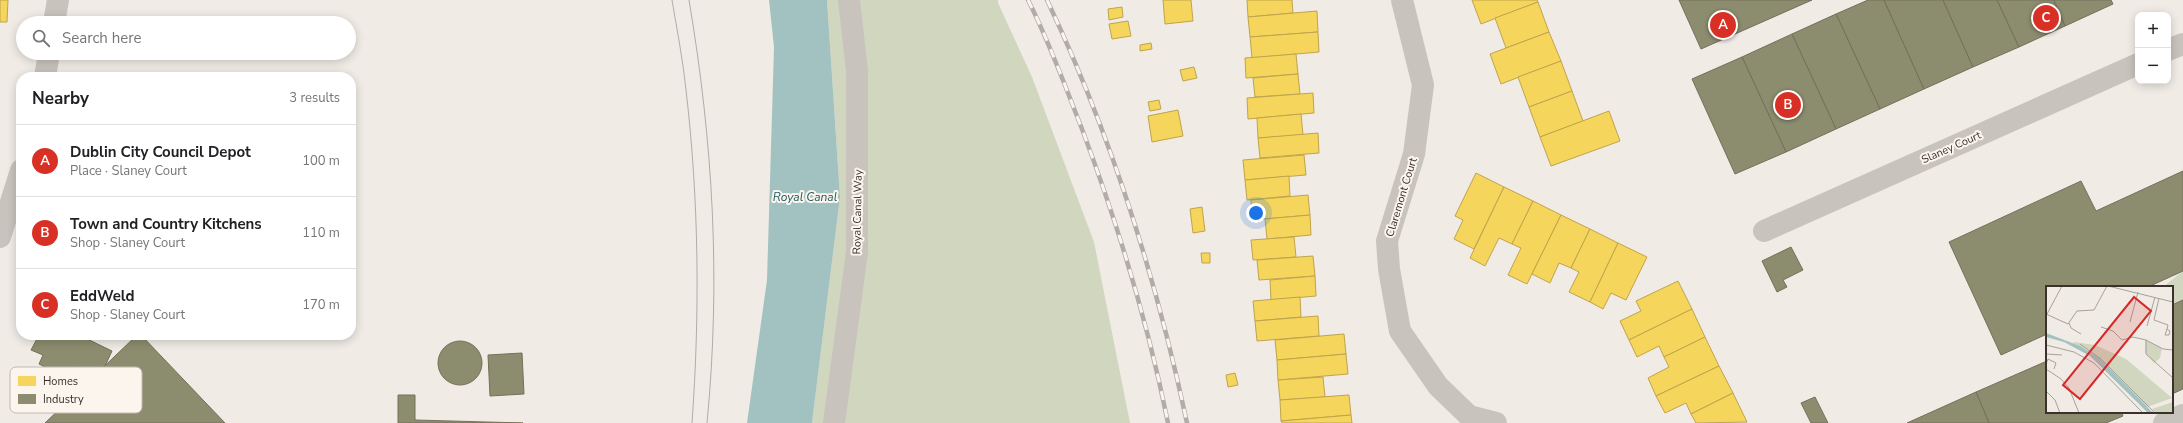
<!DOCTYPE html>
<html lang="en">
<head>
<meta charset="utf-8">
<style>
  :root { --surface:#fff; --page:#f2f2f2; --text:#202124; --muted:#757577; --line:#e0e0e0; --accent:#d93025 }
  body { margin:0; font-family:"Nunito Sans",sans-serif; background:var(--page); color:var(--text) }
  .controls { position:absolute; right:12px; top:12px; display:grid; overflow:hidden; border-radius:8px; box-shadow:0 2px 10px #0003 }
  .controls button { width:36px; height:36px; display:grid; place-items:center; padding:0; border:0; border-bottom:1px solid var(--line); background:var(--surface); color:var(--text); font:20px sans-serif }
  .you { position:absolute; left:1256px; top:213px; width:14px; height:14px; margin:-10px; border:3px solid #fff; border-radius:50%; background:#1a73e8; box-shadow:0 0 0 6px #1a73e833 }
  .badge { display:grid; place-items:center; width:26px; height:26px; border-radius:50%; background:var(--accent); color:#fff; font-size:13px; font-weight:700 }
  .pin { position:absolute; translate:-50% -50%; border:2px solid #fff; box-shadow:0 1px 4px #0006 }
  .list { margin:0; padding:0; list-style:none }
  h2 { display:flex; justify-content:space-between; align-items:center; height:52px; margin:0; padding:0 16px; font-size:17px }
  h2 small { font-size:13px; font-weight:400; color:var(--muted) }
  .list li { display:grid; grid-template-columns:26px 1fr auto; gap:12px; align-items:center; box-sizing:border-box; height:72px; padding:0 16px; border-top:1px solid var(--line) }
  .list b { display:block; font-size:15px; white-space:nowrap }
  .list p { margin:0; font-size:13px; white-space:nowrap; color:var(--muted) }
  .list em { font-size:13px; font-style:normal; color:var(--muted) }
  .icon { flex:none; width:22px; height:22px; fill:none; stroke:currentColor; stroke-width:2; stroke-linecap:round; stroke-linejoin:round }
  .map { position:relative; flex:none; width:2183px; height:423px; overflow:hidden }
  .search { position:absolute; background:var(--surface); box-shadow:0 2px 10px #0003; left:16px; top:16px; width:340px; height:44px; display:flex; align-items:center; gap:10px; box-sizing:border-box; padding:0 14px; border-radius:22px; color:var(--muted); font-size:15px }
  .panel { position:absolute; background:var(--surface); box-shadow:0 2px 10px #0003; left:16px; top:72px; width:340px; height:268px; border-radius:16px }
  .map>svg:first-child { display:block }
  .green { fill:#d1d6bf }
  .water { fill:#a1c2c1 }
  .homes { fill:#f6d55c; stroke:#bea44d }
  .industry { fill:#8c8c6e; stroke:#74705a }
  .lines { fill:none; stroke-linecap:round; stroke-linejoin:round }
  .minor { stroke:#c9c3be; stroke-width:22 }
  .tram { stroke:#b1aca8; stroke-width:1 }
  .rail-casing { stroke:#b1aca8; stroke-width:4.5 }
  .rail { stroke:#fbf5ee; stroke-width:3; stroke-dasharray:9; stroke-linecap:butt }
  .labels { text-anchor:middle; stroke-width:4; stroke-linejoin:round; paint-order:stroke }
  .street-label { font-size:11px; fill:#3b302b; stroke:#fbf5ee }
  .water-label { font-size:12px; font-style:italic; fill:#1f5a5e; stroke:#fbf5ee }
  .inset-road { fill:none; stroke:#a8a09b; stroke-width:1 }
  .view { fill:#d62828; fill-opacity:0.15; stroke:#d62828; stroke-width:2 }
  .inset-edge { fill:none; stroke:#3b302b; stroke-width:2 }
  .key { fill:#fbf5ee; stroke:#c1bab4; stroke-width:1 }
  .key-label { font-size:11px; fill:#3b302b }
</style>
</head>
<body>
<div class="map">
<svg width="2183" height="423" viewBox="0 0 2183 423">
  <rect width="100%" height="100%" fill="#f0ebe5"/>
  <g class="green">
    <path d="M827 0H998V3L1032 77 1094 242 1130 423H812L840 197Z"/>
    <path d="M2183 271V300L2172 305V287H2163Z"/>
  </g>
  <path class="water" d="M769 0H827L840 197 812 423H747L767 280 774 47Z"/>
  <g class="homes">
    <path d="M0 0H8L7 22H0Z"/>
    <path d="M1163 0H1191L1193 21 1165 24Z"/>
    <path d="M1247 0H1292L1293 13 1248 17Z"/>
    <path d="M1472 0H1537L1538 2 1481 24Z"/>
    <path d="M1538 2 1549 32 1506 48 1495 18Z"/>
    <path d="M1122 7 1123 17 1109 20 1108 9Z"/>
    <path d="M1317 11 1318 32 1250 37 1248 17Z"/>
    <path d="M1128 21 1131 36 1112 39 1109 24Z"/>
    <path d="M1318 32 1319 52 1252 58 1250 37Z"/>
    <path d="M1549 32 1561 61 1501 84 1490 54Z"/>
    <path d="M1151 43 1152 49 1140 51V45Z"/>
    <path d="M1296 54 1298 74 1246 78 1245 58Z"/>
    <path d="M1561 61 1572 91 1529 107 1518 77Z"/>
    <path d="M1194 67 1197 78 1183 81 1180 70Z"/>
    <path d="M1298 74 1300 94 1255 97 1253 78Z"/>
    <path d="M1572 91 1583 121 1540 137 1529 107Z"/>
    <path d="M1313 93 1314 113 1248 119 1247 98Z"/>
    <path d="M1159 100 1161 109 1150 111 1148 102Z"/>
    <path d="M1178 110 1183 136 1152 142 1148 116Z"/>
    <path d="M1609 111 1620 141 1551 166 1540 137Z"/>
    <path d="M1301 114 1303 135 1258 138 1257 118Z"/>
    <path d="M1318 133 1319 153 1260 158 1258 138Z"/>
    <path d="M1304 155 1306 175 1245 180 1243 160Z"/>
    <path d="M1476 173 1504 187 1474 249 1454 239 1463 220 1455 216Z"/>
    <path d="M1289 176 1290 196 1247 200 1245 180Z"/>
    <path d="M1504 187 1533 201 1512 244 1499 238 1485 266 1470 258Z"/>
    <path d="M1308 195 1310 215 1252 220 1251 200Z"/>
    <path d="M1533 201 1561 215 1527 284 1508 275 1521 248 1512 244Z"/>
    <path d="M1202 207 1205 231 1193 233 1190 209Z"/>
    <path d="M1310 215 1311 235 1267 239 1265 219Z"/>
    <path d="M1561 215 1590 229 1571 268 1559 263 1550 283 1532 274Z"/>
    <path d="M1590 229 1618 243 1590 302 1569 292 1579 272 1571 268Z"/>
    <path d="M1294 237 1296 257 1253 260 1251 240Z"/>
    <path d="M1618 243 1647 257 1626 300 1611 293 1603 309 1590 302Z"/>
    <path d="M1201 253H1210V263H1202Z"/>
    <path d="M1313 256 1315 276 1259 280 1257 260Z"/>
    <path d="M1315 276 1316 296 1271 300 1270 280Z"/>
    <path d="M1678 281 1692 309 1629 340 1620 321 1641 311 1636 301Z"/>
    <path d="M1300 297 1301 317 1255 321 1253 301Z"/>
    <path d="M1692 309 1705 337 1664 357 1659 346 1637 357 1629 340Z"/>
    <path d="M1318 316 1319 336 1257 341 1255 321Z"/>
    <path d="M1344 334 1346 354 1277 360 1275 340Z"/>
    <path d="M1705 337 1719 366 1656 396 1648 378 1669 367 1664 357Z"/>
    <path d="M1346 354 1348 374 1278 380 1277 360Z"/>
    <path d="M1719 366 1733 393 1691 414 1686 403 1665 413 1656 396Z"/>
    <path d="M1235 373 1238 385 1228 387 1226 375Z"/>
    <path d="M1323 377 1325 397 1280 400 1278 380Z"/>
    <path d="M1733 393 1747 422 1696 423 1691 414Z"/>
    <path d="M1349 395 1351 415 1281 421 1280 400Z"/>
    <path d="M1351 415 1352 423H1282L1281 421Z"/>
  </g>
  <g class="industry">
    <path d="M1679 0H1812L1701 49Z"/>
    <path d="M1868 0H1884L1924 89 1880 109 1836 14Z"/>
    <path d="M1884 0H1943L1973 67 1924 89Z"/>
    <path d="M1943 0H1997L2019 47 1973 67Z"/>
    <path d="M1997 0H2054L2065 26 2019 47Z"/>
    <path d="M2054 0H2111L2113 4 2065 26Z"/>
    <path d="M1836 14 1880 109 1836 129 1792 34Z"/>
    <path d="M1792 34 1836 129 1786 152 1742 57Z"/>
    <path d="M1742 57 1786 152 1735 174 1692 79Z"/>
    <path d="M2183 171V271L2148 287H2047V334L2001 355 1949 242 2081 181 2096 211Z"/>
    <path d="M1791 247 1803 270 1783 280 1787 287 1777 292 1762 261Z"/>
    <path d="M2183 300V389L2172 394V305Z"/>
    <path d="M39 335H79L112 351 105 366 95 375 77 367 71 380 39 364 43 355 31 350Z"/>
    <path d="M137 335H141L225 423H45Z"/>
    <circle cx="460" cy="363" r="22"/>
    <path d="M522 353 524 394 490 396 488 355Z"/>
    <path d="M2047 361V412H2121L2123 416 2106 423H1989L1976 392Z"/>
    <path d="M1976 392 1989 423H1907Z"/>
    <path d="M398 395H415V420L523 423H398Z"/>
    <path d="M1815 397 1828 423H1811L1801 403Z"/>
  </g>
  <g class="lines">
    <g class="minor">
      <path d="M1402 0 1423 85 1414 154 1387 241 1389 269 1400 331 1438 386 1469 416 1496 423"/>
      <path d="M54 23 58 0"/>
      <path d="M2168 50 2183 44"/>
      <path d="M45 77 49 53"/>
      <path d="M1764 231 2138 64"/>
      <path d="M0 237 21 170"/>
      <path d="M834 423 857 252V71L849 0"/>
      <path d="M2164 423 2183 415"/>
    </g>
    <g class="tram">
      <path d="M672 0C677 30 683 60 686 90 699 201 700 312 692 423"/>
      <path d="M689 0C713 142 721 279 707 423"/>
    </g>
    <g class="rail-casing">
      <g id="rail">
        <path d="M1028 0C1049 41 1065 86 1082 129 1118 225 1148 323 1168 423"/>
        <path d="M1047 0C1111 135 1156 277 1187 423"/>
      </g>
    </g>
    <use href="#rail" class="rail"/>
  </g>
  <g class="labels">
    <g class="street-label">
      <text transform="translate(1951 147) rotate(-24)" y="4">Slaney Court</text>
      <text transform="translate(1401 197) rotate(-73)" y="4">Claremont Court</text>
      <text transform="translate(857 212) rotate(-89)" y="4">Royal Canal Way</text>
    </g>
    <g class="water-label">
      <text x="805" y="201">Royal Canal</text>
    </g>
  </g>
  <g transform="translate(2046 286)">
    <rect width="127" height="127" fill="#f0ebe5"/>
    <path d="M100 54 116 62 114 72 108 77 99 66ZM28 56 49 59 80 73 126 112 101 121 41 64 27 57ZM127 116V127H110L106 123Z" fill="#d1d6bf"/>
    <path d="M0 47 34 60 53 72 107 127H102L93 118 44 70 18 56 0 51Z" fill="#a1c2c1"/>
    <path class="inset-road" d="M62 0 127 16M113 12 108 34 122 39 121 43 119 49H123L124 45 121 43M0 28 22 38 31 25 48 24 61 0M1 28 16 0M84 36 92 6M23 37 25 42 35 48M101 40 109 11M55 41 67 45 76 54 87 51 100 54 117 63 127 64M100 54V68L127 92M34 58 55 73 109 127M0 59 28 66 48 77 97 127M0 68 16 69M0 78 2 73 10 77 8 83M0 83 15 93 23 102 33 127M0 105 9 114 14 127"/>
    <path class="view" d="M88 11 105 25 34 113 17 99Z"/>
    <rect width="127" height="127" class="inset-edge"/>
  </g>
  <rect x="10" y="367" width="132" height="46" rx="6" class="key"/>
  <rect x="18" y="376" width="18" height="10" fill="#f6d55c"/>
  <rect x="18" y="394" width="18" height="10" fill="#8c8c6e"/>
  <g class="key-label">
    <text x="43" y="385">Homes</text>
    <text x="43" y="403">Industry</text>
  </g>
</svg>
<div class="controls">
<button>+</button>
<button>−</button>
</div>
<div class="you"></div>
<div class="pin badge" style="left:1723px;top:25px">A</div>
<div class="pin badge" style="left:1788px;top:105px">B</div>
<div class="pin badge" style="left:2046px;top:18px">C</div>
<div class="search"><svg class="icon" aria-label="search" viewBox="0 0 24 24"><circle cx="10" cy="10" r="6"/><path d="M15 15l6 6"/></svg>Search here</div>
<section class="panel">
<h2>Nearby<small>3 results</small></h2>
<ul class="list">
<li><span class="badge">A</span><div><b>Dublin City Council Depot</b><p>Place · Slaney Court</p></div><em>100 m</em></li>
<li><span class="badge">B</span><div><b>Town and Country Kitchens</b><p>Shop · Slaney Court</p></div><em>110 m</em></li>
<li><span class="badge">C</span><div><b>EddWeld</b><p>Shop · Slaney Court</p></div><em>170 m</em></li>
</ul>
</section>
</div>
</body>
</html>
